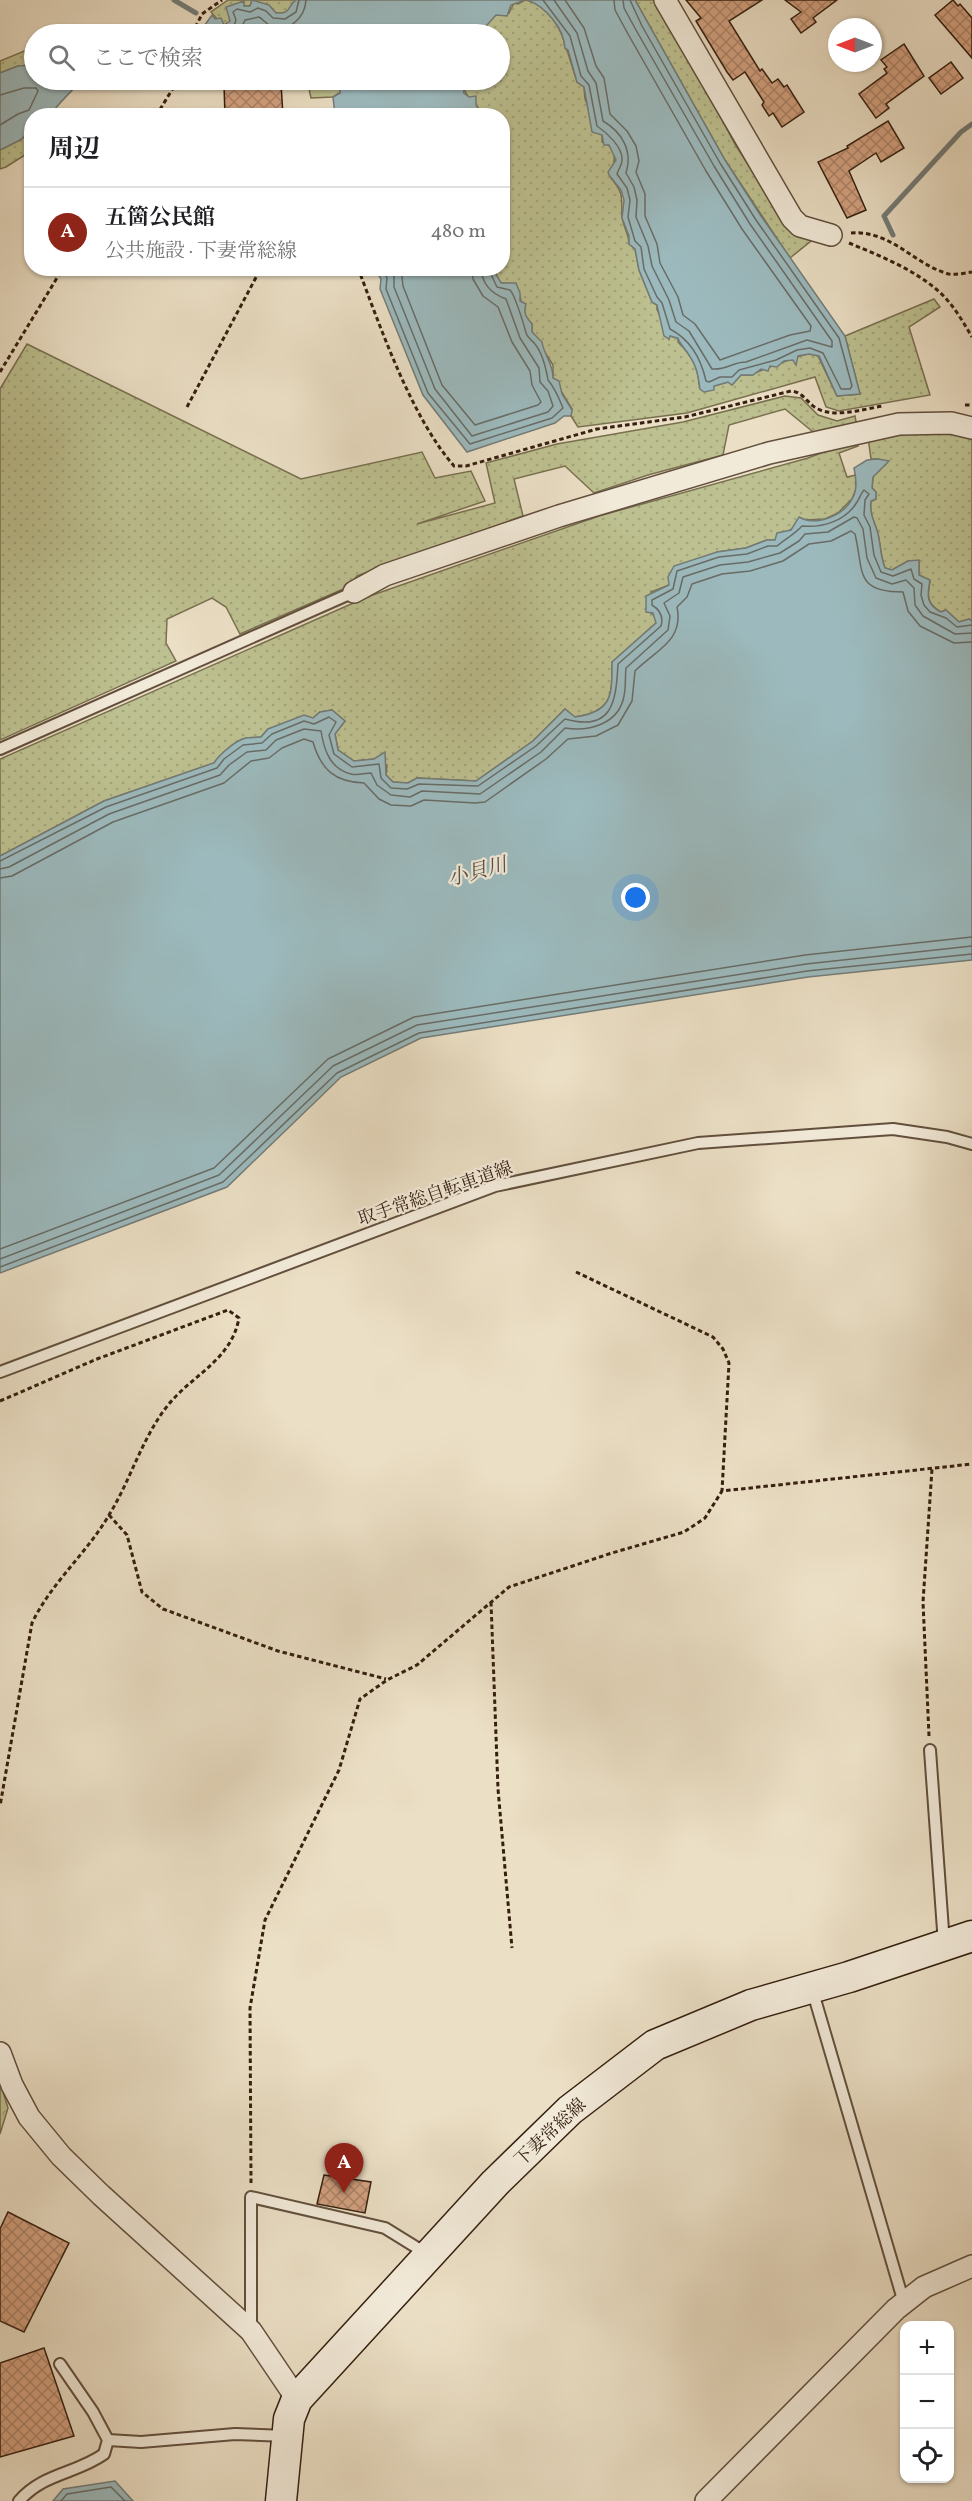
<!DOCTYPE html>
<html lang="ja">
<head>
<meta charset="utf-8">
<style>
  :root { --surface:#fff; --page:#f6f6f6; --text:#202124; --muted:#757577; --line:#e0e0e0; --accent:#8f2418 }
  body { margin:0; font-family:Vollkorn,"Noto Serif JP",serif; background:var(--page); color:var(--text) }
  .controls { position:absolute; right:18px; bottom:18px; display:grid; overflow:hidden; border-radius:12px; box-shadow:0 2px 4px #0004 }
  .controls button { width:54px; height:54px; display:grid; place-items:center; padding:0; border:0; border-bottom:2px solid var(--line); background:var(--surface); color:var(--text); font:30px sans-serif }
  .compass { position:absolute; left:828px; top:18px; width:54px; height:54px; border-radius:50%; background:var(--surface); box-shadow:0 2px 4px #0004; rotate:270deg }
  .you { position:absolute; left:636px; top:898px; width:21px; height:21px; margin:-15px; border:4px solid #fff; border-radius:50%; background:#1a73e8; box-shadow:0 0 0 9px #1a73e833 }
  .badge { display:grid; place-items:center; width:39px; height:39px; border-radius:50%; background:var(--accent); color:#fff; font-size:20px; font-weight:700 }
  .pin { position:absolute; translate:-50% -50px; filter:drop-shadow(0 2px 3px #0008) }
  .pin::after { content:''; position:absolute; top:32px; width:21px; height:18px; background:inherit; clip-path:polygon(0 0,100% 0,50% 100%) }
  .list { margin:0; padding:0; list-style:none }
  h2 { display:flex; justify-content:space-between; align-items:center; height:78px; margin:0; padding:0 24px; font-size:26px }
  h2 small { font-size:20px; font-weight:400; color:var(--muted) }
  .list li { display:grid; grid-template-columns:39px 1fr auto; gap:18px; align-items:center; box-sizing:border-box; height:90px; padding:0 24px; border-top:2px solid var(--line) }
  .list b { display:block; font-size:22px; white-space:nowrap }
  .list p { margin:0; font-size:20px; white-space:nowrap; color:var(--muted) }
  .list em { font-size:20px; font-style:normal; color:var(--muted) }
  .icon { flex:none; width:33px; height:33px; fill:none; stroke:currentColor; stroke-width:2; stroke-linecap:round; stroke-linejoin:round }
  .map { position:relative; flex:none; width:972px; height:2501px; overflow:hidden }
  .search { position:absolute; background:var(--surface); box-shadow:0 2px 4px #0004; left:24px; top:24px; width:486px; height:66px; display:flex; align-items:center; gap:15px; box-sizing:border-box; padding:0 21px; border-radius:33px; color:var(--muted); font-size:22px }
  .panel { position:absolute; background:var(--surface); box-shadow:0 2px 4px #0004; left:24px; top:108px; width:486px; height:168px; border-radius:24px }
  .map>svg:first-child { display:block }
  .grass { fill:url(#grass-dots); stroke:#797050; stroke-width:1.5 }
  .forest { fill:url(#forest-firs); stroke:#797050; stroke-width:1.5 }
  .park { fill:url(#park-crowns); stroke:#797050; stroke-width:1.5 }
  .water { fill:#9cbabe; stroke:#737c78; stroke-width:1.5 }
  .lines { fill:none; stroke-linecap:round; stroke-linejoin:round }
  .shore { stroke:#686c67; stroke-width:1.5 }
  .stream { stroke:#737c78; stroke-width:5 }
  .building { fill:url(#building-cross-hatch); stroke:#351f10; stroke-width:1.5 }
  .lane-casing { stroke:#624f3d; stroke-width:14 }
  .street-casing { stroke:#624f3d; stroke-width:24 }
  .secondary-casing { stroke:#351f10; stroke-width:33 }
  .path { stroke:#351f10; stroke-width:3; stroke-dasharray:4.5 3; stroke-linecap:butt }
  .lane { stroke:#f2ead9; stroke-width:10 }
  .street { stroke:#f2ead9; stroke-width:21 }
  .secondary { stroke:#f2ead9; stroke-width:30 }
  .labels { text-anchor:middle; stroke-width:4.5; stroke-linejoin:round; paint-order:stroke }
  .street-label { font-size:18px; fill:#351f10; stroke:#f2ead9 }
  .water-label { font-size:20px; font-style:italic; fill:#544e44; stroke:#f2ead9 }
</style>
</head>
<body>
<div class="map">
<svg width="972" height="2501" viewBox="0 0 972 2501">
  <defs>
    <pattern id="grass-dots" width="8" height="8" patternUnits="userSpaceOnUse" patternTransform="scale(1.5)"><rect width="8" height="8" fill="#bdc090"/><path d="M2 2h.1M6 6h.1" fill="none" stroke="#a3a57b" stroke-width="1.8" stroke-linecap="round"/></pattern>
    <pattern id="forest-firs" width="22" height="20" patternUnits="userSpaceOnUse" patternTransform="scale(1.5)"><rect width="22" height="20" fill="#bdc090"/><path d="M5 1l3.5 6h-7zM16 11l3.5 6h-7z" fill="#a3a57b"/></pattern>
    <pattern id="park-crowns" width="20" height="18" patternUnits="userSpaceOnUse" patternTransform="scale(1.5)"><rect width="20" height="18" fill="#bdc090"/><path d="M2 6a3 3 0 1 1 6 0M12 15a3 3 0 1 1 6 0" fill="none" stroke="#a3a57b"/></pattern>
    <pattern id="building-cross-hatch" width="8" height="8" patternUnits="userSpaceOnUse" patternTransform="scale(1.5)"><rect width="8" height="8" fill="#d3a180"/><path d="M0 0l8 8M0 8l8-8" fill="none" stroke="#ac8367"/></pattern>
  </defs>
  <rect width="100%" height="100%" fill="#ebdfc5"/>
  <filter id="stains"><feTurbulence type="fractalNoise" baseFrequency=".00333" numOctaves="4"/><feColorMatrix values="0 0 0 0 .2 0 0 0 0 .09 0 0 0 0 .02 0 0 0 .5 -.17"/></filter>
  <radialGradient id="worn" r=".72"><stop offset=".6" stop-color="#630" stop-opacity="0"/><stop offset="1" stop-color="#630" stop-opacity=".3"/></radialGradient>
  <g class="grass">
    <path d="M228 0H296C293 2 293 6 291 9 281 21 262 6 252 1L250 6H243L244 2 231 21 223 26 211 12Z"/>
    <path d="M525 0C544 1 564 30 565 48L567 50 577 82 584 87 585 99 602 136V142C621 149 613 163 611 178 625 195 621 197 622 217 623 226 629 234 629 244L635 249 639 270 652 302 657 305V309L669 339 670 336 678 338V342C690 354 698 366 699 384L714 386 728 382 732 385 741 375H752C755 372 805 353 809 354 812 354 815 355 818 356L837 396 860 394 845 336 934 299 940 307 909 327 930 395 839 411 826 407 815 377 687 413 578 427 571 416 572 409 553 378V365L532 332V324L526 317 516 284 501 283 493 269 502 268V116L482 115V112C474 102 461 93 463 80H500V34H479L495 15 509 13 514 3 518 4Z"/>
    <path d="M635 0H658L735 144 787 226 811 241 790 258 725 160Z"/>
    <path d="M34 47V67L18 66 0 73V61Z"/>
    <path d="M31 131V151L6 167 0 169V150L20 140Z"/>
    <path d="M27 344 301 479 422 452 435 478 471 471 485 501 417 524 495 503 486 463 557 444 683 422 785 396 801 398 818 415 837 421 855 416 857 427 818 436 785 409 729 425 723 455 648 475 594 493 565 466 514 479 523 516 357 576 348 587 240 634 226 607 212 598 167 619 166 643 176 661 0 740V389Z"/>
    <path d="M907 430 952 432 972 437V621L969 619 959 622 946 610 941 612C927 604 927 596 930 581L919 575V561H908L892 570 885 568C881 558 881 550 879 539 877 524 869 518 871 501L876 499V492L872 488 873 477 878 459H871L868 437Z"/>
    <path d="M856 440 858 446 839 453 847 477 856 475V489L852 499 838 513 825 519 804 520 776 540H767L746 548 717 552 669 585 651 592 650 612 657 618 656 623 612 662C612 695 613 712 574 717L565 709 533 741 476 781 417 778 408 783 393 782 386 775 387 765 374 759 354 761 338 750 335 734 345 721 332 710 320 712 313 718 268 729 261 737C256 738 251 737 246 738 236 740 219 755 214 763L104 801 0 856V759L367 597 599 516 808 458Z"/>
  </g>
  <path class="forest" d="M307 80H344L340 86V93L333 97 311 98Z"/>
  <path class="park" d="M0 2082 8 2108 0 2134Z"/>
  <g class="water">
    <path d="M252 0 269 5 276 13C292 14 287 6 296 0H525L511 5 507 16 496 15 479 34H213L202 29 212 15 215 19 221 18 224 25 230 21 226 7 244 1V6H250Z"/>
    <path d="M527 0H635L725 160 761 216 845 336 860 394 837 396 819 356 809 354 798 356 796 365 793 360 784 361 777 367 770 366 768 371 761 369 753 375H741L732 385 728 382 714 386V390L704 392 700 389C698 375 697 366 689 355 686 349 680 345 678 338L670 336 669 339 664 336 657 305 652 302 639 270 635 249 629 244V236L622 218 624 200 621 190 609 175 608 172 616 160 609 145H604L602 135 592 132 584 87 577 82 568 50 565 48C564 28 545 6 527 0Z"/>
    <path d="M33 65 34 80H80C72 93 59 101 51 115L32 116 31 131 20 140 0 150V73L18 66Z"/>
    <path d="M344 80H463L464 93 469 97 476 96V105L482 115H335L333 97 340 93V86Z"/>
    <path d="M375 269H493L501 283H516L520 293V301L526 304C523 313 526 317 532 324V332L542 342C544 356 553 362 553 378L559 381 562 394 572 410 571 416H564L555 423 467 452 423 395 380 289 381 279Z"/>
    <path d="M878 459 889 461 873 477 872 488 876 492V499L871 501C869 518 877 524 879 539 881 550 881 558 885 568L892 570 908 561 919 560V575L930 580C927 596 926 604 941 612L946 610 959 622 969 619 972 621V960L808 977 421 1038 341 1077 227 1187 0 1273V856L104 801 214 763C219 755 236 740 246 738 251 737 256 738 261 737L268 729 304 715 313 718 320 712 332 710 345 721 335 734 338 750 354 761 374 759 385 752 386 775 393 782 408 783 417 778 476 781 533 741 565 709 575 717C613 712 612 695 612 662L656 623 653 613 646 612V596L669 585 668 577 674 566 717 552 746 548 767 540H775L777 533 791 530 799 517C817 527 845 515 853 497 858 488 856 477 854 468L867 460Z"/>
    <path d="M115 2481 133 2501H53L63 2489Z"/>
  </g>
  <g class="lines">
    <g class="shore">
      <path d="M543 0 570 36 581 76 589 85 597 126C606 132 623 147 622 160 622 165 618 170 617 174L627 188 630 200 628 217 635 241 641 247 644 269 657 297 662 303 670 329C691 340 701 358 706 381L709 382 720 377H732L739 370 776 360 797 350 810 348 823 353 841 389H850L852 386 839 338 756 220 720 163 642 26 630 0"/>
      <path d="M554 0 577 33 588 71 596 83 603 121C622 132 633 151 626 173L634 187 637 200 636 217 648 246 652 266 669 300 676 322 689 331 712 369C728 370 732 362 746 362L807 340 832 347V341L750 224 714 166 636 30 624 8 623 0"/>
      <path d="M565 0 584 28 596 66 604 78 610 114 627 131 636 146 639 161 636 172 645 194V216L657 244 660 263 678 297 683 315 695 324 720 360 790 335 810 331 811 326 742 229 706 171 628 34 615 10 614 0"/>
      <path d="M215 34 217 30 226 31 234 26 236 20 233 12 237 9 250 12 258 8 266 11 273 18 285 19 296 12 299 0"/>
      <path d="M235 34 241 29 245 20 259 17C263 19 266 24 271 26 290 33 305 17 306 0"/>
      <path d="M0 95 24 88H36L38 91 29 110 18 114 0 125"/>
      <path d="M382 268 387 278 386 289 428 393 470 444 552 418 563 408C559 398 555 388 548 380 546 368 543 354 535 344 532 340 528 339 526 333 524 325 515 295 510 290L497 287 488 268"/>
      <path d="M391 268 394 277V287L435 389 472 436 548 412 553 406 548 391 540 382 539 368 520 338 506 299C492 294 482 285 481 268"/>
      <path d="M401 268 403 286 442 385 475 425 538 405 541 402 532 385 530 371 512 342 498 307 483 296 473 279 472 268"/>
      <path d="M0 861 106 807 217 768 224 759 243 745 262 743 272 734 304 721 314 724 329 717 336 722 329 735 334 754 352 767 379 764 381 778 391 788 407 789 419 784 478 786 536 746 565 719C612 732 616 703 618 664L661 626C664 616 660 610 652 605V600L673 589 677 571 719 557 747 554 768 546H777C786 538 794 535 802 526 822 528 846 521 857 502 860 498 861 493 864 490L869 494 865 500 864 515 870 527 874 555 881 572 893 576 911 569 914 579 922 584 921 595 924 605 930 612 946 618 957 627 972 625"/>
      <path d="M0 869 9 867 109 814 220 775 229 765 247 752 266 750 276 740 304 729 321 731C324 750 330 769 351 774 357 776 365 773 371 773L377 785 391 795 410 797 422 791 480 794 541 752 565 728C589 732 619 724 624 696 626 687 625 677 626 668L668 630 670 616 664 603 679 593 683 577 720 565 748 562 780 553 799 541 805 534 828 532 854 517 857 518 863 529 867 558 876 578 892 584 906 580 914 588 915 605 923 616 955 634 972 633"/>
      <path d="M0 878 12 876 113 822 224 783 251 761 269 758 282 748 304 739 313 742C321 770 335 782 364 783L379 799 391 805 411 806 424 800 475 803 485 802 546 759 568 739 596 736 618 725 632 701 635 671C656 650 684 641 677 607L687 597 692 584 722 574 750 571 783 561 809 544 831 541 851 531 855 534C864 571 854 592 903 592L908 611 920 626 954 643 972 642"/>
      <path d="M0 1249 214 1168 328 1059 414 1017 805 955 972 937"/>
      <path d="M0 1259 219 1175 333 1066 417 1025 806 964 972 946"/>
      <path d="M0 1267 223 1182 337 1073 419 1033 807 971 972 954"/>
      <path d="M61 2501 67 2494 111 2487 125 2501"/>
    </g>
    <g class="stream">
      <path d="M174 0 196 13"/>
      <path d="M893 235 884 216 961 132 972 124"/>
    </g>
  </g>
  <g class="building">
    <path d="M686 0H762L729 21 760 71 762 69 772 83 778 79 784 87 787 85 804 112 782 127 773 113 769 116 762 105 764 102 745 72 733 80 727 72 696 21 701 18Z"/>
    <path d="M785 0H837L813 18 816 22 801 33 791 19 801 12Z"/>
    <path d="M953 0 958 6 960 4 972 18V58L935 15Z"/>
    <path d="M904 44 924 76 886 104 889 108 876 118 859 94 887 73 884 69 887 67 881 60Z"/>
    <path d="M951 62 963 78 941 94 929 78Z"/>
    <path d="M281 83 283 116H225L224 85Z"/>
    <path d="M888 121 904 148 881 162 876 153 849 171 866 210 847 218 818 162 848 148 847 146Z"/>
    <path d="M324 2175 371 2182 365 2213 317 2204Z"/>
    <path d="M8 2212 69 2243 24 2332 0 2321V2229Z"/>
    <path d="M44 2348 74 2436 0 2457V2363Z"/>
  </g>
  <g class="lines">
    <g class="lane-casing">
      <g id="lane">
        <path d="M0 749 354 592"/>
        <path d="M0 1372 495 1186 698 1143 893 1129 947 1137 972 1144"/>
        <path d="M930 1750 944 1944"/>
        <path d="M812 1989 904 2303"/>
        <path d="M251 2330V2197L385 2228 427 2254"/>
        <path d="M108 2440 141 2442 235 2434 287 2436"/>
        <path d="M19 2501C43 2473 76 2474 104 2454L108 2440 93 2412 60 2364"/>
      </g>
    </g>
    <g class="street-casing">
      <g id="street">
        <path d="M665 0 792 218 800 226 831 235"/>
        <path d="M354 592 385 575 559 516 769 453 899 424 951 423 972 428"/>
        <path d="M0 2053 12 2085 29 2117 61 2156 101 2195 251 2331 297 2399"/>
        <path d="M706 2501 896 2309 924 2287 972 2266"/>
      </g>
    </g>
    <g class="secondary-casing">
      <path id="secondary" d="M281 2501 289 2419 297 2399 495 2183 570 2110 655 2045 751 2005 849 1977 972 1936"/>
    </g>
    <g class="path">
      <path d="M192 34 202 14 222 0"/>
      <path d="M156 116 178 80"/>
      <path d="M851 233C892 230 914 265 949 274 956 275 965 273 972 272"/>
      <path d="M849 243C878 255 911 268 936 289 951 301 962 320 972 337"/>
      <path d="M358 268C381 329 412 418 454 466H466L597 429 685 417 791 391C804 392 807 404 818 409 837 418 863 409 883 406"/>
      <path d="M0 372 63 268"/>
      <path d="M965 405H972"/>
      <path d="M187 407 261 268"/>
      <path d="M576 1272 713 1337 723 1349 729 1363 722 1491"/>
      <path d="M0 1401 97 1359 228 1310 239 1318C231 1362 189 1376 165 1409 141 1441 130 1481 109 1515 87 1553 51 1583 32 1623L0 1806"/>
      <path d="M109 1515 127 1535 142 1592 163 1609 278 1651 386 1679"/>
      <path d="M491 1602 498 1789 512 1948"/>
      <path d="M929 1736 923 1602 932 1469"/>
      <path d="M251 2183 250 2008 265 1920 339 1770 360 1699 387 1680 417 1665 509 1587 612 1553 684 1532 705 1518 722 1491 972 1464"/>
    </g>
    <use href="#lane" class="lane"/>
    <use href="#street" class="street"/>
    <use href="#secondary" class="secondary"/>
  </g>
  <g class="labels">
    <g class="street-label">
      <text transform="translate(435 1193) rotate(-19)" y="6">取手常総自転車道線</text>
      <text transform="translate(550 2132) rotate(-43)" y="6">下妻常総線</text>
    </g>
    <g class="water-label">
      <text transform="translate(477 871) rotate(-15)" y="7">小貝川</text>
    </g>
  </g>
  <rect width="100%" height="100%" filter="url(#stains)"/>
  <rect width="100%" height="100%" fill="url(#worn)"/>
</svg>
<div class="controls">
<button>+</button>
<button>−</button>
<button><svg class="icon" aria-label="locate" viewBox="0 0 24 24"><circle cx="12" cy="12" r="6"/><path d="M12 2v4M12 18v4M2 12h4M18 12h4"/></svg></button>
</div>
<svg class="compass" viewBox="-18 -18 36 36"><path d="M0-13l5 13h-10z" fill="#e53935"/><path d="M0 13l5-13h-10z" fill="#757577"/></svg>
<div class="you"></div>
<div class="pin badge" style="left:344px;top:2193px">A</div>
<div class="search"><svg class="icon" aria-label="search" viewBox="0 0 24 24"><circle cx="10" cy="10" r="6"/><path d="M15 15l6 6"/></svg>ここで検索</div>
<section class="panel">
<h2>周辺<small></small></h2>
<ul class="list">
<li><span class="badge">A</span><div><b>五箇公民館</b><p>公共施設 · 下妻常総線</p></div><em>480 m</em></li>
</ul>
</section>
</div>
</body>
</html>
